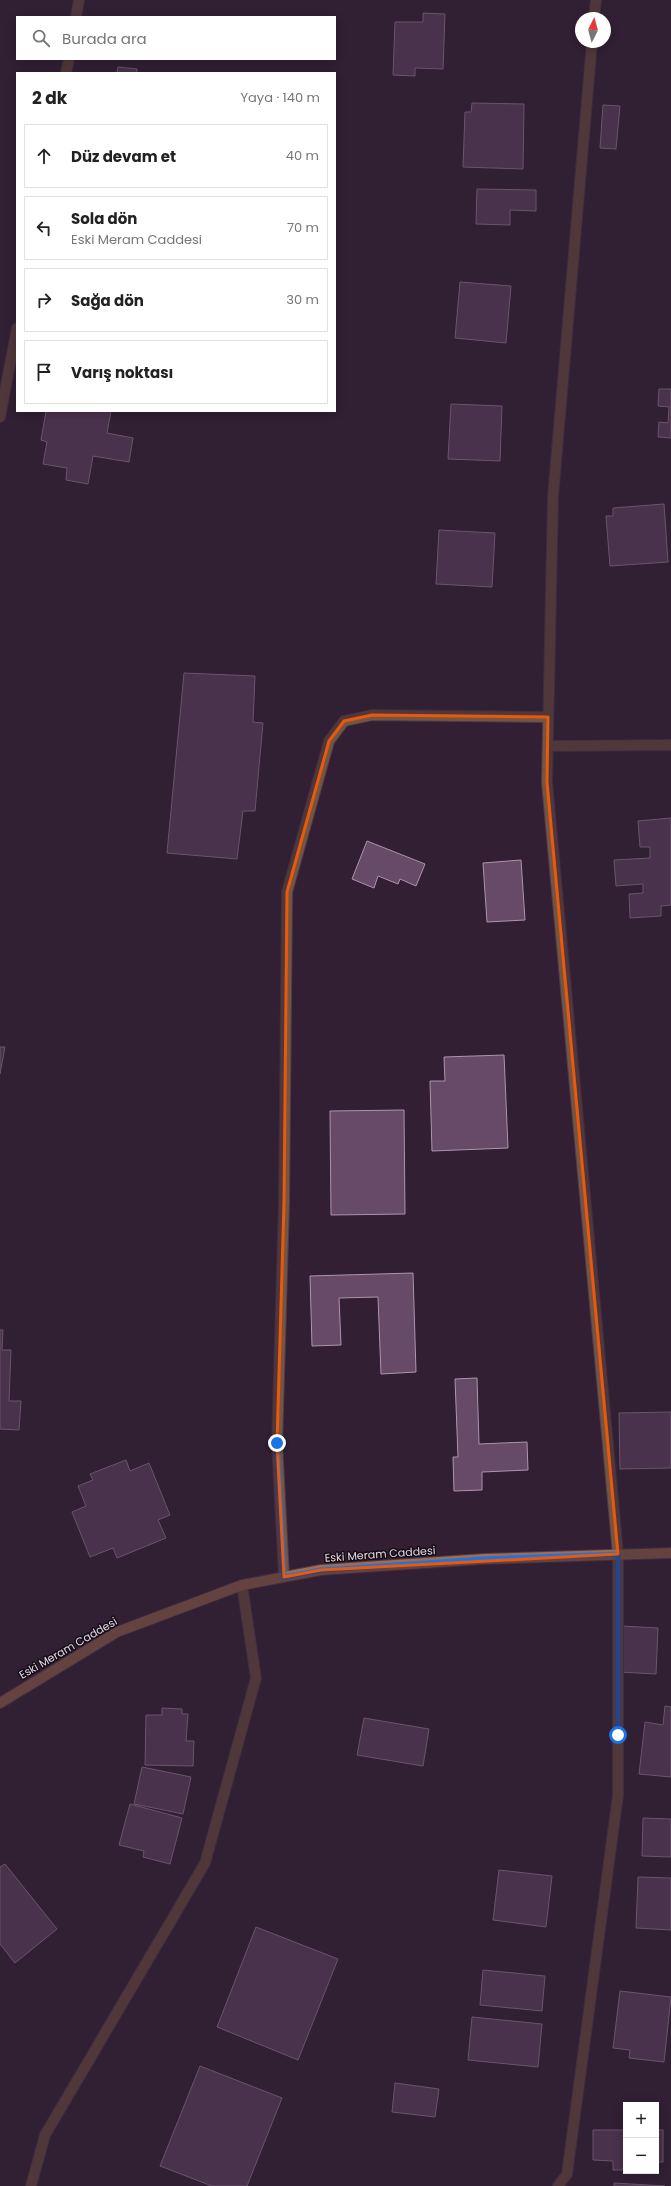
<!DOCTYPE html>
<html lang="tr">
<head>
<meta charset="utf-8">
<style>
  :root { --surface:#fff; --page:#f2f2f2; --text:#222; --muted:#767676; --line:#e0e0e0 }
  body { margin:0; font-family:Poppins,sans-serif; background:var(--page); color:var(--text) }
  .controls { position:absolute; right:12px; bottom:12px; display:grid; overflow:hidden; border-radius:0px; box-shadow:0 2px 10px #0003 }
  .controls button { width:36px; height:36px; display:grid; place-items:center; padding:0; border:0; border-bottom:1px solid var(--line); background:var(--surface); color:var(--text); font:20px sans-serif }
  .compass { position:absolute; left:575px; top:12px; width:36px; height:36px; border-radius:50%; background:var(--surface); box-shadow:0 2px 10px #0003; rotate:6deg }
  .stop { position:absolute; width:12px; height:12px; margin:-9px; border:3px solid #1a73e8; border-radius:50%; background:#fff }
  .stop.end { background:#1a73e8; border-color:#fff; box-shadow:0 1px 4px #0008 }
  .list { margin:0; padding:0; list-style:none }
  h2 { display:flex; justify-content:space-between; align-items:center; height:52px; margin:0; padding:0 16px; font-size:17px }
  h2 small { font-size:13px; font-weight:400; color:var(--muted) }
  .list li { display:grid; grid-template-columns:26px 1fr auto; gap:12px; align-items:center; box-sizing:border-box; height:64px; margin:0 8px 8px; padding:0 8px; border:1px solid var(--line); border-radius:0px }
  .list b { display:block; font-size:15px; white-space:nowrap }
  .list p { margin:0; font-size:13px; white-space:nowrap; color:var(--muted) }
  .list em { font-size:13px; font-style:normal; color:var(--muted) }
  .icon { flex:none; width:22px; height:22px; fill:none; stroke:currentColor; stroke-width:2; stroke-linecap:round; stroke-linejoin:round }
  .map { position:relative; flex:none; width:671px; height:2186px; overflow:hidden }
  .search { position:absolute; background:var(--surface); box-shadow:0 2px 10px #0003; left:16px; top:16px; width:320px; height:44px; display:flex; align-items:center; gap:10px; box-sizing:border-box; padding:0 14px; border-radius:0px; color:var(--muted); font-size:15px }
  .panel { position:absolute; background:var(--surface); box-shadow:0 2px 10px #0003; left:16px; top:72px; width:320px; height:340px; border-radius:0px }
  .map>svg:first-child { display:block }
  .building { fill:#674968; stroke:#ad95ae }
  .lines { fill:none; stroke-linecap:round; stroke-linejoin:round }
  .street-casing { stroke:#4e3c50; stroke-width:12 }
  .secondary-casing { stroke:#4e3c50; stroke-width:12 }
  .street { stroke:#765540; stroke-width:10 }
  .secondary { stroke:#a26d4c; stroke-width:10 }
  .route { stroke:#1a73e8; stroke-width:5 }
  .marked { fill:none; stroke:#e8590c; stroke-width:3; stroke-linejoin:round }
  .labels { text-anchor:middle; stroke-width:3; stroke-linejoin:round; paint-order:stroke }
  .street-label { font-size:11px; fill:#e4d7e5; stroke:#150d16 }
</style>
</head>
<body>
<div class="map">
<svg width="671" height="2186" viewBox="0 0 671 2186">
  <rect width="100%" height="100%" fill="#321f34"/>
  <g class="building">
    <path d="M423 13 445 14 443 69 415 68V76L393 75 395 22H423Z"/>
    <path d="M118 67 137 69V73H117Z"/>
    <path d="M472 103 524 104 523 169 463 167 465 112H471Z"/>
    <path d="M603 105 620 106 616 149 600 148Z"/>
    <path d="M477 189 536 190V211L510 210V225L476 224Z"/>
    <path d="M460 282 511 286 506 343 455 338Z"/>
    <path d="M659 389H671V438L658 437 659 422 668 423 669 407 658 406Z"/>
    <path d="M451 404 502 406 500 461 448 459Z"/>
    <path d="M46 411H111L107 433 133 438 129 462 93 456 88 484 66 480 67 468 43 464 47 442 41 440Z"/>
    <path d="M664 504 668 562 610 566 606 516H613V508Z"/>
    <path d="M439 530 495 533 492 587 436 584Z"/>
    <path d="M184 673 255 676 253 722 263 723 255 811H243L237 859 167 853Z"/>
    <path d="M671 818V905L661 906V916L630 918 629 894 643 893V884L616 886 614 860 650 858V847H640L638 821Z"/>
    <path d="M367 841 425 864 416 886 400 879 398 884 378 876 374 888 352 879Z"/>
    <path d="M521 860 525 920 487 922 483 863Z"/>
    <path d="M0 1047H5L0 1074Z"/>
    <path d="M504 1055 508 1148 432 1151 430 1081H445L444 1057Z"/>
    <path d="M404 1110 405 1214 331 1215 330 1111Z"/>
    <path d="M413 1273 416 1372 381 1374 378 1297 339 1298 341 1345 312 1346 310 1276Z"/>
    <path d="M0 1330H3L2 1350H11L9 1401H21L19 1430 0 1429Z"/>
    <path d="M477 1378 479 1444 527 1442 528 1470 482 1472V1490L454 1491 453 1457H458L455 1379Z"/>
    <path d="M671 1412V1468L620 1469 619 1413Z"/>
    <path d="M126 1460 130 1471 149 1463 170 1515 158 1520 166 1538 117 1558 113 1548 90 1557 72 1512 86 1506 78 1486 93 1480 90 1474Z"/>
    <path d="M622 1626 658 1628 656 1674 619 1672Z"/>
    <path d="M665 1706 671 1707V1777L639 1774 645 1722 663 1725Z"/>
    <path d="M162 1708 182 1709V1714H188L186 1741H194L193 1766 145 1765 146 1715H162Z"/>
    <path d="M364 1718 429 1729 423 1766 357 1755Z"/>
    <path d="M142 1767 191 1777 183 1814 134 1804Z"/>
    <path d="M130 1804 182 1818 170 1864 143 1857 144 1851 119 1845Z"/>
    <path d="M643 1818 671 1819V1857L642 1856Z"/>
    <path d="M5 1864 57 1929 15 1963 0 1944V1867Z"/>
    <path d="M499 1870 552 1876 546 1927 493 1920Z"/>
    <path d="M638 1877 671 1878V1930L636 1928Z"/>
    <path d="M256 1927 338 1959 298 2060 217 2027Z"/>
    <path d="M483 1970 545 1976 542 2011 480 2005Z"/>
    <path d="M620 1991 671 1997 664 2062 629 2058 630 2050 613 2048Z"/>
    <path d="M472 2017 542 2024 538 2067 468 2060Z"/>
    <path d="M200 2066 282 2098 247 2186H212L160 2166Z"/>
    <path d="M395 2083 439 2089 435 2117 392 2112Z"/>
    <path d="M593 2130H626V2170H613V2161L593 2160Z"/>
    <rect x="656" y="2130" width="7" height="32"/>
    <path d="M614 2183 665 2186H614Z"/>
  </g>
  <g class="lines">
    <g class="street-casing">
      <g id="street">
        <path d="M76 17 79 0"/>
        <path d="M594 18 596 0"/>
        <path d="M66 73 69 59"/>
        <path d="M0 417 17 328"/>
        <path d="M548 746 671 745"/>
        <path d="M284 1577 277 1443 284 1202 287 892 329 741 344 721 372 715 548 717"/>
        <path d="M31 2186 45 2135 205 1863 256 1678 242 1585"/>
        <path d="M558 2186 567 2174 618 1795V1554L547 782 553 497 592 42"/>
      </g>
    </g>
    <g class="secondary-casing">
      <path id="secondary" d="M0 1703 117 1632 242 1585 321 1570 484 1559 671 1553"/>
    </g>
    <use href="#street" class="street"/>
    <use href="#secondary" class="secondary"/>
  </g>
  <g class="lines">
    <path class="route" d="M277 1443 284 1577 321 1570 484 1559 618 1554V1735"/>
  </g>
  <path d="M0 0H671V2186H0ZM372 715 548 717 547 782 618 1554 321 1570 284 1577 277 1443 284 1202 287 892 329 741 344 721Z" fill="#321f34" fill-opacity=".55" fill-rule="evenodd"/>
  <path class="marked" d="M372 715 548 717 547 782 618 1554 321 1570 284 1577 277 1443 284 1202 287 892 329 741 344 721Z"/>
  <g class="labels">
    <g class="street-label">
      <text transform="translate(380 1554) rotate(-4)" y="4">Eski Meram Caddesi</text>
      <text transform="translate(68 1648) rotate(-30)" y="4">Eski Meram Caddesi</text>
    </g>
  </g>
</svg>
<div class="controls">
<button>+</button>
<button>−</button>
</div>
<svg class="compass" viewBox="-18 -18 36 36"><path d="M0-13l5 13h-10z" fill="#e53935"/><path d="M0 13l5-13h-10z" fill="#767676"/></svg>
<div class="stop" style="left:618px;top:1735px"></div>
<div class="stop end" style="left:277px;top:1443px"></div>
<div class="search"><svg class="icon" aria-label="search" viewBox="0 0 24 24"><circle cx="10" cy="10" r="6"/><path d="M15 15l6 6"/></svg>Burada ara</div>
<section class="panel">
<h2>2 dk<small>Yaya · 140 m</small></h2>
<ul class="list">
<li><svg class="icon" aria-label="ahead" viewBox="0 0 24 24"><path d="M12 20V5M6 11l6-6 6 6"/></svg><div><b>Düz devam et</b></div><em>40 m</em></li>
<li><svg class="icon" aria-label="left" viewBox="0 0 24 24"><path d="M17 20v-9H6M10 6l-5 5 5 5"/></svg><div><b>Sola dön</b><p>Eski Meram Caddesi</p></div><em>70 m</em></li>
<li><svg class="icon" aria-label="right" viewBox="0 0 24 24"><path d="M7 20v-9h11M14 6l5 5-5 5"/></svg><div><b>Sağa dön</b></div><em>30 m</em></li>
<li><svg class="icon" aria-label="arrive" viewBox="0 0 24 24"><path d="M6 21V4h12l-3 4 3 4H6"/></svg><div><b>Varış noktası</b></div></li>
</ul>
</section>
</div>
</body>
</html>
